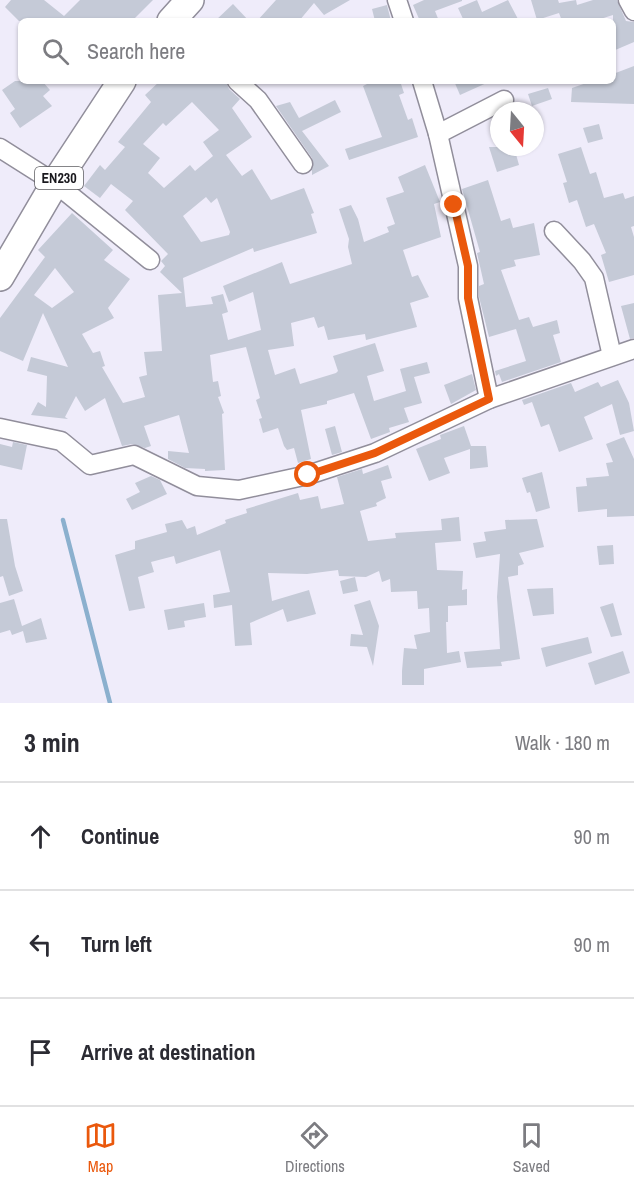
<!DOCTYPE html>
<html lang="en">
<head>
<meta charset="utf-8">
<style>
  :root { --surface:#fff; --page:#f2f2f3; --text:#2b2b33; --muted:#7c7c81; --line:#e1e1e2; --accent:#ea580c }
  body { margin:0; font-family:"Archivo Narrow",sans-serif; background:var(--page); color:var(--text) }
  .compass { position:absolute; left:490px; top:102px; width:54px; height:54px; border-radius:50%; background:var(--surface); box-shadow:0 2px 4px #0004; rotate:162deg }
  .stop { position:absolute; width:18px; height:18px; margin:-14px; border:4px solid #ea580c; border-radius:50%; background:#fff }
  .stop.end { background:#ea580c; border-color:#fff; box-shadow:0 2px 6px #0008 }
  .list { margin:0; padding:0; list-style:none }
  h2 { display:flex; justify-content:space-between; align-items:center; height:78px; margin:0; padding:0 24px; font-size:26px }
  h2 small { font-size:20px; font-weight:400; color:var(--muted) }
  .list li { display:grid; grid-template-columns:39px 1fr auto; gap:18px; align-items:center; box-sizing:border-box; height:108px; padding:0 24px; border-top:2px solid var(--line) }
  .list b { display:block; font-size:22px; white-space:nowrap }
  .list em { font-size:20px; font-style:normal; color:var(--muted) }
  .icon { flex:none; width:33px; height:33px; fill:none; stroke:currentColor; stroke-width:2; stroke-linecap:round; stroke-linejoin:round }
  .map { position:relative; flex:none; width:634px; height:703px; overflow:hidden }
  .search { position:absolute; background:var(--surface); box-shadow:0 2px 4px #0004; left:18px; right:18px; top:18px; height:66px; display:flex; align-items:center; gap:15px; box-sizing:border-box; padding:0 21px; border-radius:9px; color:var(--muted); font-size:22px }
  .sheet { height:402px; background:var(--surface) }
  nav { display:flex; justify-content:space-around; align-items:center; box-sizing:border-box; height:84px; border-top:2px solid var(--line); background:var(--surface); font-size:16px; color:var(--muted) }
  nav a { display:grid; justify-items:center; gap:3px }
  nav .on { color:var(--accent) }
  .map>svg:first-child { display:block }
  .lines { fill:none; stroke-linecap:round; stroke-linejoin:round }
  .stream { stroke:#8bb0ce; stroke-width:4.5 }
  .building { fill:#c5cad7; fill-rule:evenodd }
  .street-casing { stroke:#918e9b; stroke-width:21 }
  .primary-casing { stroke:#918e9b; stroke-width:30 }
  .street { stroke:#fff; stroke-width:18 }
  .primary { stroke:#fff; stroke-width:27 }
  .route { stroke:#ea580c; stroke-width:8 }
  .labels { text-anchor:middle; stroke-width:4.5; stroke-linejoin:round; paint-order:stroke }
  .shield { fill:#fff; stroke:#5e5d61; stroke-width:1.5 }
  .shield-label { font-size:14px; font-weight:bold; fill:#19181d }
</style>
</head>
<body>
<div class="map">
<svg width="634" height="703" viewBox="0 0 634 703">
  <rect width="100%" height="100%" fill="#efecfa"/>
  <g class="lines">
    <path class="stream" d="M63 520 110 703"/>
  </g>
  <g class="building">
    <path d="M11 0H44L64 16 80 0H153L132 21H19L5 7Z"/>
    <path d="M276 0H350L324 15 314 3 299 21H257Z"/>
    <path d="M424 0H462V1L435 11 439 21H420L413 5Z"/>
    <path d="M477 0 482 12 508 0 519 21H464L458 8Z"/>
    <path d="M531 0H558L559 3 576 0 577 5 593 0H617L626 21 634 22V42L613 51V15L594 21H562L559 13 537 20Z"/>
    <path d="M233 4 249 21H215Z"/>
    <path d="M387 5 391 21H375L372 9Z"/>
    <path d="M634 66V104L571 102 572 88 592 81H613V74Z"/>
    <path d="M15 81H42L50 90 43 96 52 106 20 128 10 113 15 109 2 90Z"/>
    <path d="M160 81H226L229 89 240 99 232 108 252 137 226 155 242 176 252 169 271 200 304 188 314 213 311 214 317 233 254 252 253 248 183 278 186 307 213 304 211 297 223 294 228 312 222 314 228 340 261 330 253 292 229 302 223 286 282 262 290 284 352 264 348 247 349 239 339 209 351 205 358 219 364 242 389 232 387 227 395 224 386 198 404 192 398 177 425 165 440 202 434 204 441 237 403 250 412 277 418 275 429 297 410 303 417 327 366 340 365 334 328 340 324 326 318 328 314 317 291 323 294 346 268 350 275 375 295 368 300 384 336 373 338 371 333 356 375 343 384 371 367 376 374 401 406 391 400 369 427 362 430 373 414 377 422 403 404 408 409 422 389 428 390 432 371 439 354 393 327 401V404L301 410 311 459 298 463 294 448 287 450 284 446 278 428 263 433 259 419 262 418 256 400 260 398 246 347 210 355 213 382 218 381 221 396 218 397 224 413 222 414 225 470 205 471V469L185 468 168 459V451L189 453 179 415 144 426 151 446 145 448 132 444 122 446 105 398 85 411 76 396 65 417 68 419 31 415 38 402 46 407 47 376 27 371 31 357 68 367 43 313 23 361 0 351V318L45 257 38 250 72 213 113 250 104 260 130 279 108 308 114 318 82 334 93 353 100 351 105 366 102 367 123 403 145 397 139 377 147 375 144 352 162 351 158 295 182 293 160 272 165 266 161 261 168 254 125 210 133 201 111 184 100 198 84 186 100 165 105 170 125 147 118 142 151 102 145 95ZM192 102 219 130 203 142 213 156 195 171 190 165 164 188 148 173 160 158 143 144 163 123 166 126ZM206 197 211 203 217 198 230 232 229 235 201 242 183 216ZM55 268 74 292 52 308 34 295Z"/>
    <path d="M373 81H400L404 93 399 95 408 120 412 118 418 137 349 160 345 149 382 137 363 86Z"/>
    <path d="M454 81H491L460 95Z"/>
    <path d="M548 88 552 99 532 106 528 94Z"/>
    <path d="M335 100 341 112 302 131 329 166 312 175V158L276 106 290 102 299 118Z"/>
    <path d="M599 124 603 139 588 143 583 128Z"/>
    <path d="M489 147H514L519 165 497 172Z"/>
    <path d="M581 147 590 174 596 172 604 198 623 193 625 199 634 196V226L631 227 634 237V275L609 282 601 255 606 253 594 224 586 227 577 200 569 203 563 183 567 182 558 154Z"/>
    <path d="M488 180 501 221 510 218 513 228 534 223 540 255 514 260 516 266 501 270 519 320 529 317 533 327 557 320 560 333 553 335 561 362 502 382 499 374 496 376 495 371 526 361 516 329 489 337 479 297V286L484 284 477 253 480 252 462 189Z"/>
    <path d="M634 303V338L630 339 621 306Z"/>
    <path d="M472 374 476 390 451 404 444 385Z"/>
    <path d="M618 380 629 403 634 431 620 435 612 404 584 417 593 439 559 452 549 424 541 427 532 402 524 405 522 400 571 383 575 392 598 382 601 387Z"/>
    <path d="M335 426 342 452 332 455 325 429Z"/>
    <path d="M464 426 471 446H486L488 467 470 469V449L444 458 450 473 429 481 416 449 441 439 440 435Z"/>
    <path d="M624 437 634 459V516L607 517V509L578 512 576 487 587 486 586 478 609 476 606 463 613 462 606 444Z"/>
    <path d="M13 442 27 445 22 470 0 465V444L12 447Z"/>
    <path d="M388 465 392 478 381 481 386 498 376 503 377 506 360 511 368 541 396 538 395 533 442 530 441 519 459 517 461 541 435 543 437 570 463 571 462 590 467 589V605L448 606V622H446L447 653 459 651 461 662 424 669V685H402V671L404 648 417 649 414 635 430 632 429 608 418 609 417 591 391 592 390 579 382 582 379 571 366 577 339 576 338 570 307 574 268 573 272 601 309 590 316 614 287 622 283 609 250 623 252 645 235 646 232 605 214 608 213 595 230 592 220 550 176 564 174 556 151 562 154 572 138 577 145 608 129 611 115 555 135 549V541L167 532 165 524 182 520 187 529 195 526 197 535 226 523 225 520 247 513 246 509 298 493 300 500 318 496 321 509 344 504 337 477 362 469 363 474Z"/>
    <path d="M542 472 550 508 536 512 530 492 527 493 522 478Z"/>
    <path d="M151 476 160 480 167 494 132 510 126 499 140 492 135 483Z"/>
    <path d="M0 519H7L15 566 23 591 9 596 3 576 0 577Z"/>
    <path d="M537 519 544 547 519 553 524 564 518 566V575L508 577 520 659 501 662 502 666 467 668 464 652 500 649 497 597 500 554 476 558 473 543 486 541 484 532 506 529 505 520Z"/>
    <path d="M613 545 614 564 599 565 597 546Z"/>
    <path d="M355 577 358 591 343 594 340 581Z"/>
    <path d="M553 588 554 614 533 616 527 589Z"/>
    <path d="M14 599 22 626 41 618 47 639 26 643 23 631 12 635 10 630 0 633V603Z"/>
    <path d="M370 600 379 626 373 666 367 647 350 646 351 634 363 635 354 605Z"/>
    <path d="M204 603 206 617 184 621 185 627 168 630 164 610Z"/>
    <path d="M613 603 622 635 611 637 600 607Z"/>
    <path d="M588 637 592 653 546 667 541 648Z"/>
    <path d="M623 651 630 673 595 685 588 663Z"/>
  </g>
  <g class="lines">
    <g class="street-casing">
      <g id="street">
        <path d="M397 0 404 21"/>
        <path d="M628 0 634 11"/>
        <path d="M237 81 258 100 303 164"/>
        <path d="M422 81 438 134 468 266V298L489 399"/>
        <path d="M438 134 504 100"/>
        <path d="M0 148 55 183 150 260"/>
        <path d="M554 231 582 261 594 278 612 356"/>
        <path d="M0 428 61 441 90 465 134 455 197 486 239 490 308 475 375 453 489 399 634 349"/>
      </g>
    </g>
    <g class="primary-casing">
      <g id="primary">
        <path d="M171 21 190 0"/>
        <path d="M0 277 55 183 122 81"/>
      </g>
    </g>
    <use href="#street" class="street"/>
    <use href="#primary" class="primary"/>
  </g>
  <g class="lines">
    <path class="route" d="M308 475 375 453 489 399 468 298V266L454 205"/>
  </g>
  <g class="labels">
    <rect class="shield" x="35" y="167" width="48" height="22" rx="4.5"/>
    <g class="shield-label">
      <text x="59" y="183">EN230</text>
    </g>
  </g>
</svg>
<svg class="compass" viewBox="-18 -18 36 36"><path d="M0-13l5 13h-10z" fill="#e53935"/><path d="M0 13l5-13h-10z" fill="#7c7c81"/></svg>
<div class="stop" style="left:308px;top:475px"></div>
<div class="stop end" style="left:454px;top:205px"></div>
<div class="search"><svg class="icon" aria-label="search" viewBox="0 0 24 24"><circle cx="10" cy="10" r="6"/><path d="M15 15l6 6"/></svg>Search here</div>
</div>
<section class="sheet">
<h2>3 min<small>Walk · 180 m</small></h2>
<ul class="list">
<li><svg class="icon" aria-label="ahead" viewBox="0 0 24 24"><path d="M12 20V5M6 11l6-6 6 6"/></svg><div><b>Continue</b></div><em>90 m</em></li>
<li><svg class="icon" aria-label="left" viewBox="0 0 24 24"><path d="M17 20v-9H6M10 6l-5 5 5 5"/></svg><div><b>Turn left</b></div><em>90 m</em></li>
<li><svg class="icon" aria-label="arrive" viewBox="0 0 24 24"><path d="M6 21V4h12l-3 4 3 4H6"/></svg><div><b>Arrive at destination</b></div></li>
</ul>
</section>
<nav>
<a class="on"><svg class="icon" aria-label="map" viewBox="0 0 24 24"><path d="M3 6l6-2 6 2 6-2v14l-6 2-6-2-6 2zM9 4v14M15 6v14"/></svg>Map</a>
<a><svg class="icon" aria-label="directions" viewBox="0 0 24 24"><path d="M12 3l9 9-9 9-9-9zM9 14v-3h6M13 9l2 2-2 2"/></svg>Directions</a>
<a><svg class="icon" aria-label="saved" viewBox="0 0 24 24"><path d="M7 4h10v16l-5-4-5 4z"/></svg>Saved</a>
</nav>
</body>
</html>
